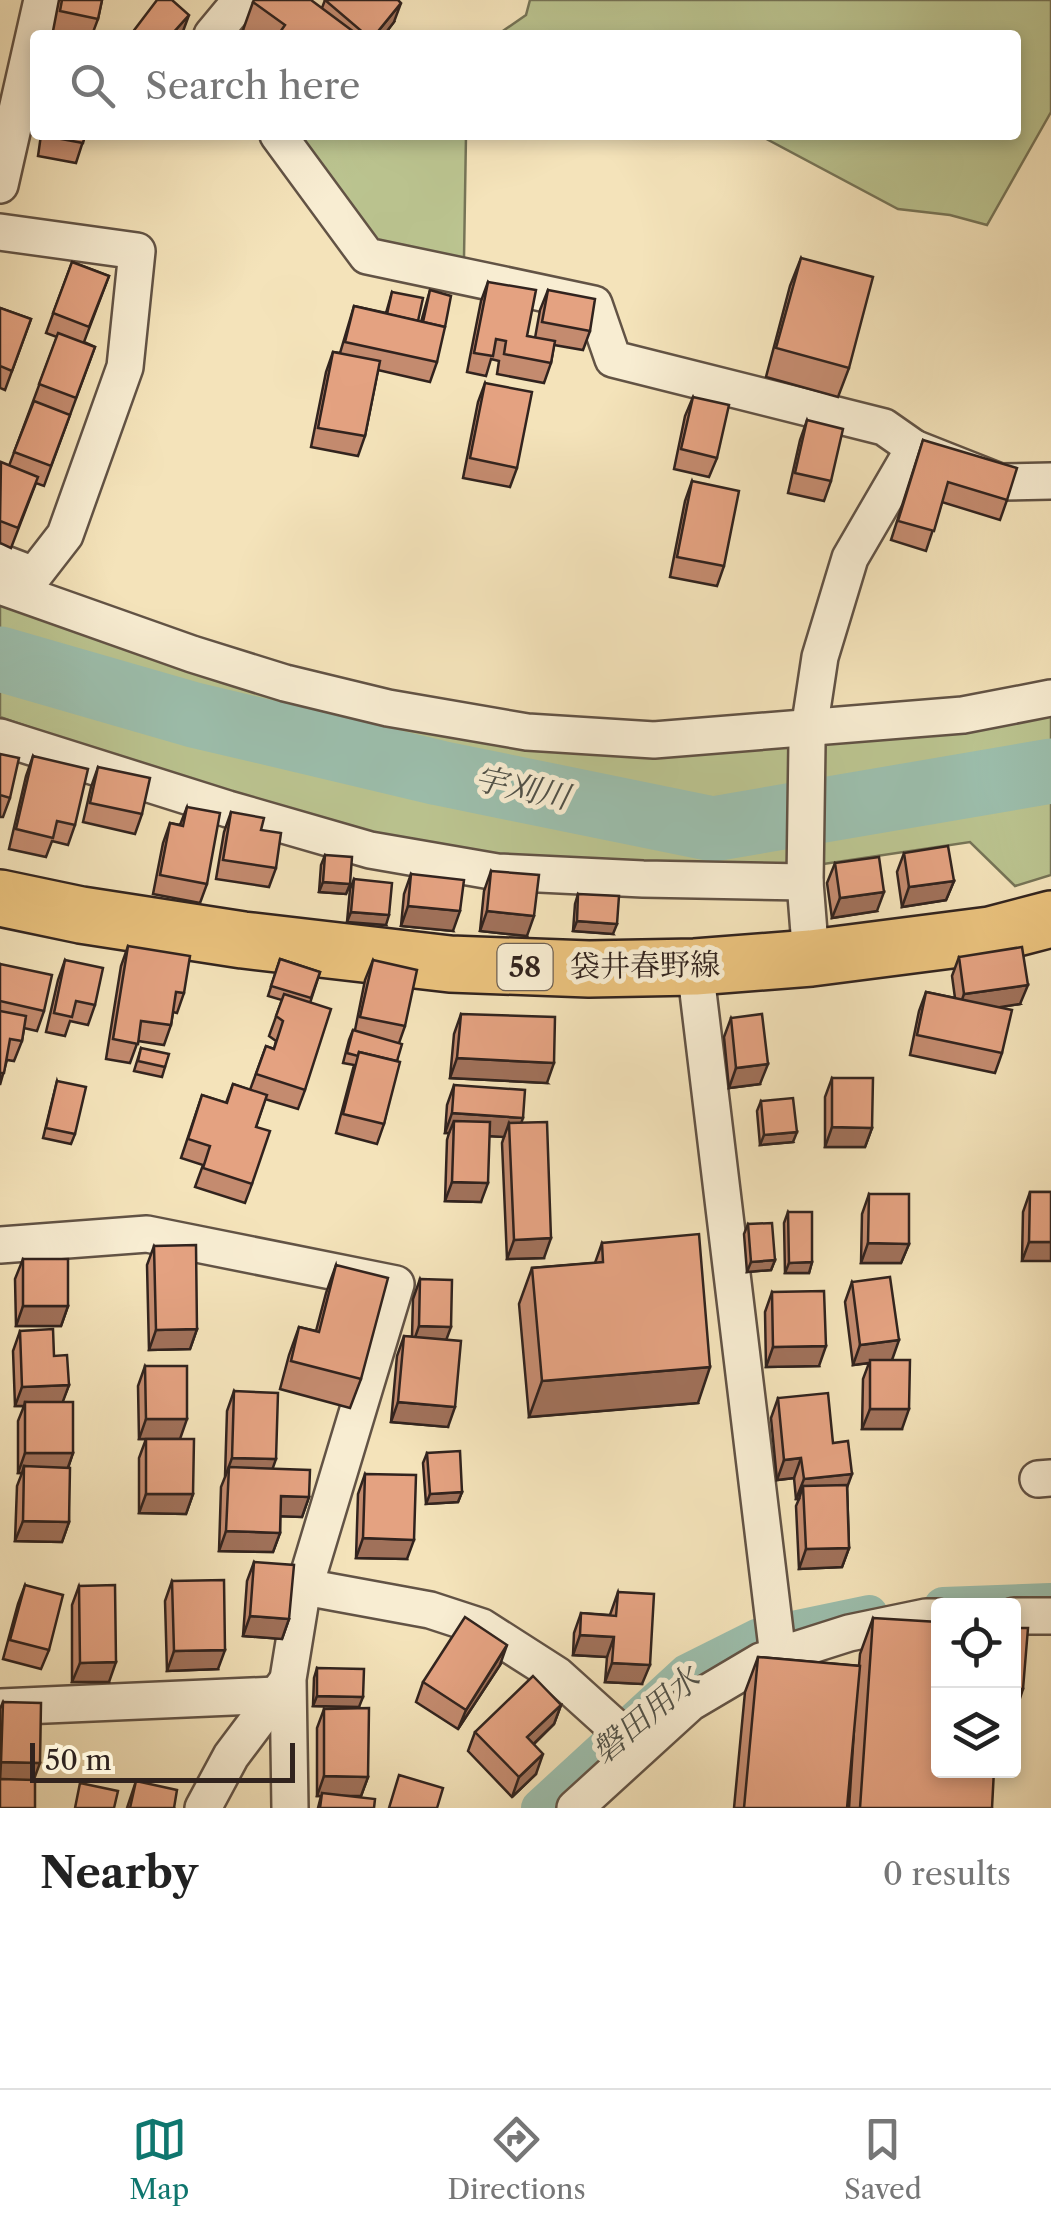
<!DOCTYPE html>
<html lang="en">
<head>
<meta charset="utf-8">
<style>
  :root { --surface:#fff; --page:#f6f6f6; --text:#222; --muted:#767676; --line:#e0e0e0; --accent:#0f766e }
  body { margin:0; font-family:"Libre Caslon Text","Noto Serif JP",serif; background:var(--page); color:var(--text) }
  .controls { position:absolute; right:30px; bottom:30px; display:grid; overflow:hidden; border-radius:10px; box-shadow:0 5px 15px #0003 }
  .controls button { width:90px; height:90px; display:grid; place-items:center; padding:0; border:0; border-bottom:2px solid var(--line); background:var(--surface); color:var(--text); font:50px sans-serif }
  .scale { position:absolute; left:30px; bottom:25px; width:265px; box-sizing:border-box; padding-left:10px; border:5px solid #31231e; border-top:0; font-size:28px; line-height:35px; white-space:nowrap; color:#31231e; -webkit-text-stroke:8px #f8edd2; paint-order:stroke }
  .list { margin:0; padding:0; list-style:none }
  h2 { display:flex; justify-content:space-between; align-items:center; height:130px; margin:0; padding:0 40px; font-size:42px }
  h2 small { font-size:32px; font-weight:400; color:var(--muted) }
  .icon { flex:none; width:55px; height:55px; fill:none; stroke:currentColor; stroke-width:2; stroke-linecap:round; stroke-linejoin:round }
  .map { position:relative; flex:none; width:1051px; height:1808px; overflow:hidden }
  .search { position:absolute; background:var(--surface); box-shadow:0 5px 15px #0003; left:30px; right:30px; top:30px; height:110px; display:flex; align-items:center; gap:25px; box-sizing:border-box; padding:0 35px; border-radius:10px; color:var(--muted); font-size:38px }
  .sheet { height:280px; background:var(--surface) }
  nav { display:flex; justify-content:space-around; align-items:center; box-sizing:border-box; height:140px; border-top:2px solid var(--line); background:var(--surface); font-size:28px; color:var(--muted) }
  nav a { display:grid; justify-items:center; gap:5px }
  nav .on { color:var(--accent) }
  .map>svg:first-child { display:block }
  .green { fill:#bbc490; stroke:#767457; stroke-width:2.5 }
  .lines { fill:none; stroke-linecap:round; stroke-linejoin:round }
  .canal { stroke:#9cbeac; stroke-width:38 }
  .river { stroke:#9cbeac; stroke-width:65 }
  .street-casing { stroke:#625345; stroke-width:40 }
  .primary-casing { stroke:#31231e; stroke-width:60 }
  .street { stroke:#f8edd2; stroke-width:35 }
  .primary { stroke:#eac27d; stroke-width:55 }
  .wall { fill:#c48b6f; stroke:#31231e; stroke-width:2.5 }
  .shaded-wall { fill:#a0715a; stroke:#31231e; stroke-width:2.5 }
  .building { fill:#e4a281; stroke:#31231e; stroke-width:2.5 }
  .labels { text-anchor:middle; stroke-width:10; stroke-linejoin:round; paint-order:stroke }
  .shield { fill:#f8edd2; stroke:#6d6054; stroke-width:2.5 }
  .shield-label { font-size:28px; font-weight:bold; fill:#31231e }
  .street-label { font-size:30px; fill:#31231e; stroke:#f8edd2 }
  .water-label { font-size:32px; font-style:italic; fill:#515249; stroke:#f8edd2 }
</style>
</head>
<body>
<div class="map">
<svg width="1051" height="1808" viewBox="0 0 1051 1808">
  <rect width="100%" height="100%" fill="#f4e3ba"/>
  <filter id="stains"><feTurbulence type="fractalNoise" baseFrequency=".002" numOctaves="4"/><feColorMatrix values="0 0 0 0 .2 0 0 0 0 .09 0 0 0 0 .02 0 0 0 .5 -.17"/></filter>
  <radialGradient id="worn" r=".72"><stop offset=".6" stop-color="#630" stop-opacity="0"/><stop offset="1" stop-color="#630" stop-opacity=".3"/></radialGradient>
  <g class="green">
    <path d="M530 0H1051V112L987 225 950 215 898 209 759 135H1016V35H497L526 15Z"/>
    <path d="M278 135H466L464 258 360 247Z"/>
    <path d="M0 602 555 749 1051 703V875L1015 886 970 842 790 869 394 854 0 717Z"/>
  </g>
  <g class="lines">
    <g class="canal">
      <path d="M943 1606 1050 1602"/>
      <path d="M540 1808 687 1673 759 1637 869 1614"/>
    </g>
    <path class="river" d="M0 659 194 715 439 773 713 829 1051 771"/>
    <g class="street-casing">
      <g id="street">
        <path d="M212 35 241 0"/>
        <path d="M278 135 367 256 594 304 613 359 884 427 914 448 1000 482 1051 481"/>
        <path d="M0 185 42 0"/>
        <path d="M0 232 137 251 125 367 65 535 34 575 0 562"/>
        <path d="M0 586 192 654 285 683 388 708 527 732 654 740 963 715 1051 698"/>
        <path d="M0 737 228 809 370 850 497 872 643 879 805 882"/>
        <path d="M811 958 805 882 807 743 820 657 850 558 914 448"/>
        <path d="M695 967 778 1656"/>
        <path d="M0 1245 147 1234 396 1284 301 1599 288 1679 290 1808"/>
        <path d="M1038 1479 1051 1478"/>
        <path d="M305 1587 430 1610 482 1627 557 1675 639 1749"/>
        <path d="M1014 1616H1051"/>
        <path d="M0 1707 276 1695"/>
        <path d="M203 1808 231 1756 285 1684"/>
        <path d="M575 1808 690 1703 761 1661 849 1633 926 1617H938"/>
      </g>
    </g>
    <g class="primary-casing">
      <path id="primary" d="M0 898 81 915 243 940 450 964 589 969 695 967 811 958 990 935 1051 919"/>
    </g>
    <use href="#street" class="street"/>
    <use href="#primary" class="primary"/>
  </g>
  <g class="wall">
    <path d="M59 0H102L98 19 92 35H72L53 31Z"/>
    <path d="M325 0 394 22 384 35H250L243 30 253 2 322 8Z"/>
    <path d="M41 135H85L76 163 38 156Z"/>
    <path d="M801 258 849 368 838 397 766 377 790 286Z"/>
    <path d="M72 262 109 276 84 342 95 347 44 486 36 483 11 548 0 543V465L9 466 57 337 46 333Z"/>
    <path d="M488 282 527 336 535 338 540 310 548 290 590 331 583 350 554 345 551 363 544 383 497 374 499 361 491 359 486 376 467 372 481 301Z"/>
    <path d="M430 290 437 362 430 382 378 370 365 436 358 456 311 447 326 372 333 352 340 353 354 306 386 313 392 292 418 321 421 322Z"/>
    <path d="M0 308 31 319 5 390 0 388Z"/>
    <path d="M485 383 517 468 510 487 463 478 478 402Z"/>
    <path d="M693 397 717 458 709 477 674 469 685 416Z"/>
    <path d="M807 420 831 481 824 501 788 493 800 440Z"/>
    <path d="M923 440 1007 500 1000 520 942 502 926 551 891 540Z"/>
    <path d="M692 481 724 566 717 586 670 577 685 501Z"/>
    <path d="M0 754 10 798 3 817H0Z"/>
    <path d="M33 756 75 825 68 845 52 841 46 857 9 849 26 776Z"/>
    <path d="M98 767 142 814 135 834 83 822 91 787Z"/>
    <path d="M187 807 207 884 200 903 153 894 163 843 170 823 180 825Z"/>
    <path d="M231 812 261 830 276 868 269 887 216 879 224 832Z"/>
    <path d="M904 853 954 881 946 900 902 907 897 872Z"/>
    <path d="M325 855 350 884 346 894 319 892 321 865Z"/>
    <path d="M835 863 877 911 832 918 827 883Z"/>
    <path d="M491 871 527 936 480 931 484 891Z"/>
    <path d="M411 874 453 931 401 926 404 894Z"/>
    <path d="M354 879 386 925 347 922 350 889Z"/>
    <path d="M578 894 613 934 573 931 575 904Z"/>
    <path d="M128 946 184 993 177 1013 173 1012 171 1025 164 1045 138 1041 130 1063 106 1059 121 966Z"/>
    <path d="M959 957 1020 1004 1000 1007 1002 1053 995 1073 910 1055 919 1011 926 992 955 998 952 976Z"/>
    <path d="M280 959 320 972 310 1003 305 1090 298 1109 265 1099 256 1127 252 1184 245 1203 195 1187 203 1165 181 1158 202 1095 226 1103 233 1084 250 1090 266 1046 274 1049 276 1041 269 1036 282 1000 268 996Z"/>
    <path d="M65 960 95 1005 88 1025 70 1021 65 1036 46 1032 58 980Z"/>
    <path d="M373 960 405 1026 399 1043 397 1061 384 1124 377 1144 336 1133 354 1065 343 1063 349 1040 353 1030H355L365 980Z"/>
    <path d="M0 964 44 1011 37 1031 24 1028 22 1041 14 1061 7 1060 0 1085Z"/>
    <path d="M461 1014 547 1083 450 1078 454 1034Z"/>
    <path d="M731 1018 760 1084 729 1088 724 1037Z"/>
    <path d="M141 1048 165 1067 162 1077 134 1071Z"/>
    <path d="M832 1078 872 1128 865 1147H825V1097Z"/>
    <path d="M57 1081 75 1134 71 1144 43 1138Z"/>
    <path d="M454 1085 521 1123 544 1258 507 1259 502 1143 504 1137 489 1136 481 1202 445 1201 447 1140 449 1133H445L447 1105Z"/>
    <path d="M761 1101 793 1142 760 1145 757 1111Z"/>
    <path d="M1030 1192H1051L1022 1261 1023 1212Z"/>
    <path d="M869 1194 909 1244 901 1263H861L862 1214Z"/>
    <path d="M788 1212 812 1262 809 1273H785L784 1223Z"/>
    <path d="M748 1224 775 1260 771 1270 747 1272 744 1234Z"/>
    <path d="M602 1243 698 1403 529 1417 519 1304 532 1268 595 1263Z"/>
    <path d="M154 1246 197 1329 190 1349 149 1350 147 1265Z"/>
    <path d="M23 1259 68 1306 61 1326H16L15 1279Z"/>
    <path d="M336 1265 361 1379 350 1408 280 1389 289 1355 299 1327 316 1331 326 1293Z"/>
    <path d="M420 1279 446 1340 448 1427 391 1422 397 1356 404 1336 412 1337 413 1299Z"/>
    <path d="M852 1282 892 1360 902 1429H862L863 1379 869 1363 853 1365 845 1302Z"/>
    <path d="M772 1292 819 1366 766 1367 765 1312Z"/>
    <path d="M20 1331 54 1356 69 1385 62 1402 73 1453 68 1468 69 1522 62 1542 15 1541 17 1486 22 1473H18V1421L24 1406H15L13 1351Z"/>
    <path d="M145 1366 180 1439H139L138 1386Z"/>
    <path d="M234 1391 272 1469 309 1497 302 1517 280 1516V1533L273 1552 219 1551 221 1487 225 1477 227 1411Z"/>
    <path d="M778 1398 833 1443 847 1487 849 1548 842 1567 799 1569 796 1506 799 1499H796L794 1478 777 1480 771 1418Z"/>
    <path d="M146 1439 193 1494 186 1514 139 1513V1458Z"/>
    <path d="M427 1453 462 1492 458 1502 426 1504 423 1463Z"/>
    <path d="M365 1474 407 1559 356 1558 358 1494Z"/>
    <path d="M254 1562 289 1619 282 1639 243 1636 247 1581Z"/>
    <path d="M172 1581 218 1669 167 1671 165 1601Z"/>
    <path d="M25 1585 49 1650 41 1669 3 1659 18 1604Z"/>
    <path d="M79 1586 109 1682H72V1605Z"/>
    <path d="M618 1592 642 1684 605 1682 607 1657 573 1655 574 1633 581 1613 610 1615Z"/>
    <path d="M873 1618 992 1808H849L854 1730 847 1808H734L745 1692 758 1657 859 1666 860 1654Z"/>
    <path d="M500 1665 458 1729 416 1702 423 1682Z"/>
    <path d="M317 1668 359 1707 313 1706 314 1678Z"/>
    <path d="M3 1702 34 1780 0 1808V1709Z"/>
    <path d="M561 1705 554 1724 534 1744 536 1774 512 1797 468 1751 475 1732Z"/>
    <path d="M324 1709 368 1777 361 1796H348L374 1808H318L321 1796H317V1728Z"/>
    <path d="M136 1781 174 1808H127Z"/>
  </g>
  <g class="shaded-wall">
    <path d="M401 3 394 22 384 35H375Z"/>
    <path d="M189 15 182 34 171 35Z"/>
    <path d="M954 881 946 900 902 907 909 887Z"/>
    <path d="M323 882 350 884 346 894 319 892Z"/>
    <path d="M884 892 877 911 832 918 840 898Z"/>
    <path d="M408 906 460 911 453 931 401 926Z"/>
    <path d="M487 911 534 916 527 936 480 931Z"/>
    <path d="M351 912 389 915 386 925 347 922Z"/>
    <path d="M577 921 617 924 613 934 573 931Z"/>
    <path d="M1028 985 1020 1004 957 1014 964 994Z"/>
    <path d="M457 1058 554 1063 547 1083 450 1078Z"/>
    <path d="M768 1064 760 1084 729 1088 736 1068Z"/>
    <path d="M452 1113 523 1118 516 1138 509 1123 504 1137 454 1134V1121L449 1133H445Z"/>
    <path d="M832 1127 872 1128 865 1147H825Z"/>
    <path d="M797 1132 793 1142 760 1145 764 1135Z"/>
    <path d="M452 1182 488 1183 481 1202 445 1201Z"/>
    <path d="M551 1238 544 1258 507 1259 514 1240Z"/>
    <path d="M1029 1242H1051V1261H1022Z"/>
    <path d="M868 1243 909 1244 901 1263H861Z"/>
    <path d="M775 1260 771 1270 747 1272 751 1262Z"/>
    <path d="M812 1262 809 1273H785L789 1263Z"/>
    <path d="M23 1306H68L61 1326H16Z"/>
    <path d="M419 1326 451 1327 444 1346H412Z"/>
    <path d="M197 1329 190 1349 149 1350 156 1330Z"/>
    <path d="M899 1340 892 1360 853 1365 860 1345Z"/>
    <path d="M826 1346 819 1366 766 1367 773 1347Z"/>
    <path d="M710 1367 698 1403 529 1417 542 1381Z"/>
    <path d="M69 1385 62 1404 25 1402 24 1406H15L22 1387Z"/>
    <path d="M398 1402 455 1407 448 1427 391 1422Z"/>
    <path d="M870 1409H909L902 1429H862Z"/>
    <path d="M146 1419H187L180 1439H139Z"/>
    <path d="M25 1453H73L66 1473 24 1466 22 1473H18Z"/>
    <path d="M232 1458 276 1459 269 1479 229 1467 225 1477Z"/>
    <path d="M801 1458 794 1478 777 1480 784 1460Z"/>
    <path d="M852 1474 845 1493 803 1486 799 1499H796L804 1479Z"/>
    <path d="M462 1492 458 1502 426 1504 430 1494Z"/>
    <path d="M146 1494H193L186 1514 139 1513Z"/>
    <path d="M281 1496 309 1497 302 1517 274 1516Z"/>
    <path d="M23 1521 69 1522 62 1542 15 1541Z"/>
    <path d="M226 1531 280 1533 273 1552 219 1551Z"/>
    <path d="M363 1538 414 1540 407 1559 356 1558Z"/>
    <path d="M849 1548 842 1567 799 1569 806 1549Z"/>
    <path d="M250 1616 289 1619 282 1639 243 1636Z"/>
    <path d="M580 1635 614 1637 607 1657 573 1655Z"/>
    <path d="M507 1645 500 1665 458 1729 466 1710Z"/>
    <path d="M225 1650 218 1669 167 1671 174 1651Z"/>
    <path d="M116 1662 109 1682H72L80 1663Z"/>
    <path d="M612 1663 650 1665 642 1684 605 1682Z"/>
    <path d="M1014 1689H1023L1014 1717Z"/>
    <path d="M317 1696 363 1697 359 1707 313 1706Z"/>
    <path d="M561 1705 554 1724 520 1757 527 1737Z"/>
    <path d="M543 1754 536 1774 512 1797 519 1777Z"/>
    <path d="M1 1762 40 1763 33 1782 0 1781Z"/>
    <path d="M324 1776 368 1777 361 1796H317Z"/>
  </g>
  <g class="building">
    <path d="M62 0H102L98 19 60 11Z"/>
    <path d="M157 0H172L189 15 171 35H135L132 33Z"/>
    <path d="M254 0H311L358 35H278L285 25 253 2Z"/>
    <path d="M325 0H398L401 3 375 35H366Z"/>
    <path d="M45 135H85L83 143 45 136Z"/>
    <path d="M801 258 873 277 849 368 776 348Z"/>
    <path d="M72 262 109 276 89 327 53 313Z"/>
    <path d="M488 282 536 290 527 336 555 341 551 363 504 354 506 341 496 339 493 356 474 353Z"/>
    <path d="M430 290 451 296 445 327 423 322Z"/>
    <path d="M548 290 595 299 590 331 542 322Z"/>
    <path d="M392 292 423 298 418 321 387 314Z"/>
    <path d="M354 306 445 327 437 362 345 342Z"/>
    <path d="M0 308 31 319 12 371 0 366Z"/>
    <path d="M58 333 95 347 76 398 39 384Z"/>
    <path d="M333 352 380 361 365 436 318 428Z"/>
    <path d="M485 383 532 392 517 468 470 458Z"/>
    <path d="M693 397 729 405 717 458 681 449Z"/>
    <path d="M34 401 70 415 51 466 14 452Z"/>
    <path d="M807 420 843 429 831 481 795 473Z"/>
    <path d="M923 440 1017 468 1007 500 948 482 934 531 898 521Z"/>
    <path d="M1 462 38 477 18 528 0 521Z"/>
    <path d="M692 481 739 491 724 566 677 557Z"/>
    <path d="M0 754 19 758 10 798 0 795Z"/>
    <path d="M33 756 88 769 75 825 57 821 53 838 16 829Z"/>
    <path d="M98 767 150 778 142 814 90 803Z"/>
    <path d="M187 807 220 813 207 884 160 875 170 823 183 826Z"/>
    <path d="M231 812 264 818 261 830 281 833 276 868 223 860Z"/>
    <path d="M948 846 954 881 909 887 904 853Z"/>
    <path d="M325 855 352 857 350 884 323 882Z"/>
    <path d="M879 857 884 892 840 898 835 863Z"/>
    <path d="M491 871 539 875 534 916 487 911Z"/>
    <path d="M411 874 464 880 460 911 408 906Z"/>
    <path d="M354 879 392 883 389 915 351 912Z"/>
    <path d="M578 894 619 896 617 924 577 921Z"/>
    <path d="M128 946 190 956 184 993 176 992 171 1025 141 1021 138 1044 113 1039Z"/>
    <path d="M1022 947 1028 985 964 994 959 957Z"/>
    <path d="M280 959 320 972 311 998 271 986Z"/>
    <path d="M65 960 103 968 95 1005 76 1001 72 1017 54 1013Z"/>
    <path d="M373 960 417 970 405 1026 360 1017Z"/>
    <path d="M0 964 52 975 44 1011 0 1001Z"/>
    <path d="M926 992 1012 1010 1002 1053 917 1035Z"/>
    <path d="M284 994 331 1009 305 1090 256 1074 266 1046 274 1049 283 1021 276 1016Z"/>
    <path d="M0 1011 26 1016 22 1041 10 1039 4 1073H0Z"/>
    <path d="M461 1014 555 1017 554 1063 457 1058Z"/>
    <path d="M762 1014 768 1064 736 1068 731 1018Z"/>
    <path d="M353 1030 402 1044 397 1061 359 1052 358 1056 347 1053Z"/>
    <path d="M141 1048 169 1054 165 1067 138 1061Z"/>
    <path d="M359 1052 400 1062 384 1124 343 1114Z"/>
    <path d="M832 1078H873L872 1128 832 1127Z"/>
    <path d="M57 1081 86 1087 75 1134 46 1128Z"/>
    <path d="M233 1084 267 1095 256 1127 270 1131 252 1184 203 1168 210 1146 188 1139 202 1095 227 1103Z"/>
    <path d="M454 1085 525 1090 523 1118 452 1113Z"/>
    <path d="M793 1098 797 1132 764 1135 761 1101Z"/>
    <path d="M454 1121 490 1122 488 1183 452 1182Z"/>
    <path d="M547 1122 551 1238 514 1240 509 1123Z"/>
    <path d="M1030 1192H1051V1242H1029Z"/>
    <path d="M869 1194H909V1244L868 1243Z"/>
    <path d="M788 1212H812V1262L789 1263Z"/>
    <path d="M772 1223 775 1260 751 1262 748 1224Z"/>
    <path d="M699 1234 710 1367 542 1381 532 1268 603 1262 602 1243Z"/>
    <path d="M196 1245 197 1329 156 1330 154 1246Z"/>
    <rect x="23" y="1259" width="45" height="47"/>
    <path d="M336 1265 388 1278 361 1379 291 1361 299 1327 319 1332Z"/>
    <path d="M890 1277 899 1340 860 1345 852 1282Z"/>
    <path d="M420 1279 452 1280 451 1327 419 1326Z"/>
    <path d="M824 1291 826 1346 773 1347 772 1292Z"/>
    <path d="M53 1329 54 1356 67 1355 69 1385 22 1387 20 1331Z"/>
    <path d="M404 1336 461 1341 455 1407 398 1402Z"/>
    <path d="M870 1360H910L909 1409H870Z"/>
    <path d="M145 1366H187V1419H146Z"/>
    <path d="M234 1391 278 1393 276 1459 232 1458Z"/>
    <path d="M828 1393 833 1443 848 1441 852 1474 804 1479 801 1458 784 1460 778 1398Z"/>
    <rect x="25" y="1402" width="48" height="51"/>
    <path d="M146 1439H194L193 1494H146Z"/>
    <path d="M460 1451 462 1492 430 1494 427 1453Z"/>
    <path d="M24 1466 70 1468 69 1522 23 1521Z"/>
    <path d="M229 1467 310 1470 309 1497 281 1496 280 1533 226 1531Z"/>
    <path d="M365 1474 416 1475 414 1540 363 1538Z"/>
    <path d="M847 1485 849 1548 806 1549 803 1486Z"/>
    <path d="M254 1562 294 1565 289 1619 250 1616Z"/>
    <path d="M224 1580 225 1650 174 1651 172 1581Z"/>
    <path d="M25 1585 63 1595 49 1650 10 1640Z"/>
    <path d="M115 1585 116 1662 80 1663 79 1586Z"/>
    <path d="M618 1592 654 1594 650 1665 612 1663 614 1637 580 1635 581 1613 616 1616Z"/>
    <path d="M465 1617 507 1645 466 1710 423 1682Z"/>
    <path d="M873 1618 938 1622V1770H994L992 1808H860Z"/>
    <path d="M1014 1628H1028L1023 1689H1014Z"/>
    <path d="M758 1657 860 1666 847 1808H744Z"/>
    <path d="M317 1668 364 1669 363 1697 317 1696Z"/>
    <path d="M533 1676 561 1705 527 1737 543 1754 519 1777 475 1732Z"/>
    <path d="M3 1702 41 1703 40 1763 1 1762Z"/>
    <path d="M369 1708 368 1777 324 1776V1709Z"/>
    <path d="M399 1775 443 1788 437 1808H389Z"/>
    <path d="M0 1779 35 1780V1808H0Z"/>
    <path d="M136 1781 177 1790 174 1808H130Z"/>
    <path d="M80 1783 118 1791 114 1808H75Z"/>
    <path d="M322 1793 375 1799 374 1808H320Z"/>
  </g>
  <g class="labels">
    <rect class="shield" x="497.5" y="944" width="55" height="46" rx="8"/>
    <g class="shield-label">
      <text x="525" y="977">58</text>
    </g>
    <g class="street-label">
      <text transform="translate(645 966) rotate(-1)" y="10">袋井春野線</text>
    </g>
    <g class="water-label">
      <text transform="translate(522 788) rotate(12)" y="11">宇刈川</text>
      <text transform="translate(646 1715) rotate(-40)" y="11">磐田用水</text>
    </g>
  </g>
  <rect width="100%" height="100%" filter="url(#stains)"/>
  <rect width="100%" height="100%" fill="url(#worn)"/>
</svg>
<div class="controls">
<button><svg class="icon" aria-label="locate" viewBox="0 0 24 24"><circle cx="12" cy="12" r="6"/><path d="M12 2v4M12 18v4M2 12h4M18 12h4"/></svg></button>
<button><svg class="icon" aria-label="layers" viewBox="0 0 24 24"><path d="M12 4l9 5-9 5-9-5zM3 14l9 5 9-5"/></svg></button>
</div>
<div class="scale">50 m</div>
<div class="search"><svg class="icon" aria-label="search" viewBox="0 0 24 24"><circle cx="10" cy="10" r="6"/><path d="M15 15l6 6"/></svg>Search here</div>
</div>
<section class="sheet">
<h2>Nearby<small>0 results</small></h2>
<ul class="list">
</ul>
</section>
<nav>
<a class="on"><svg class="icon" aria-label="map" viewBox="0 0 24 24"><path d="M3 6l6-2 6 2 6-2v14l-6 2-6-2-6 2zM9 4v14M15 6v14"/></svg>Map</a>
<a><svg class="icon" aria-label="directions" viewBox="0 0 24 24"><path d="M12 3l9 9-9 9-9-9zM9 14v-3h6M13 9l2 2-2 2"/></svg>Directions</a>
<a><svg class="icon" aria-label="saved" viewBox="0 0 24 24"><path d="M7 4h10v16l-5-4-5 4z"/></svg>Saved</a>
</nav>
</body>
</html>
